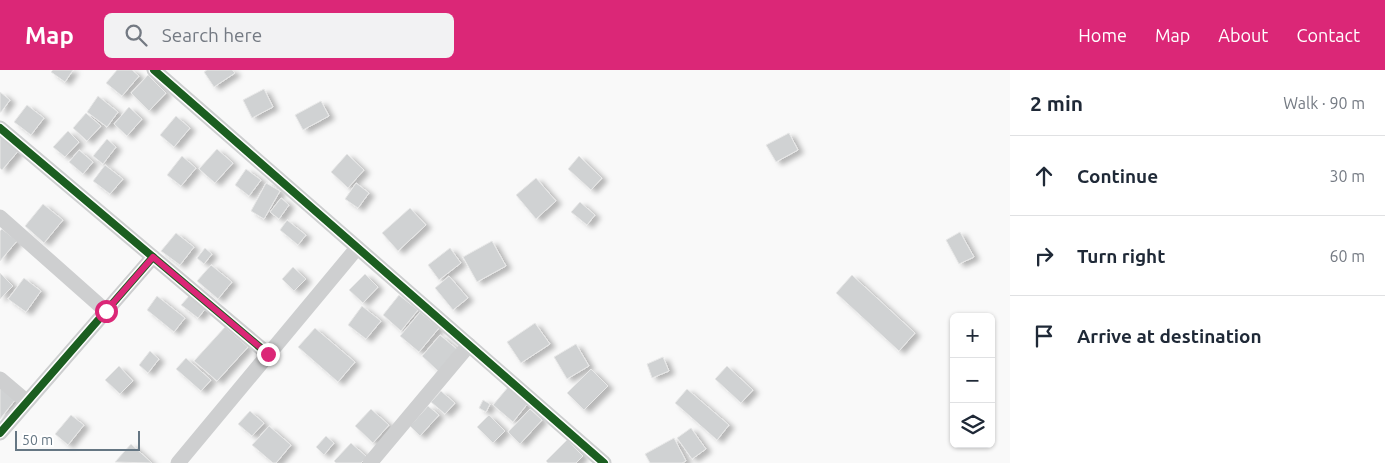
<!DOCTYPE html>
<html lang="en">
<head>
<meta charset="utf-8">
<style>
  :root { --surface:#fff; --page:#f2f2f3; --text:#1f2937; --muted:#747a83; --line:#e0e1e3; --accent:#db2777 }
  body { margin:0; font-family:Ubuntu,sans-serif; background:var(--page); color:var(--text) }
  .controls { position:absolute; right:15px; bottom:15px; display:grid; overflow:hidden; border-radius:8px; box-shadow:0 1px 4px #0004 }
  .controls button { width:45px; height:45px; display:grid; place-items:center; padding:0; border:0; border-bottom:1px solid var(--line); background:var(--surface); color:var(--text); font:25px sans-serif }
  .scale { position:absolute; left:15px; bottom:12px; width:125px; box-sizing:border-box; padding-left:5px; border:2px solid #657683; border-top:0; font-size:14px; line-height:18px; white-space:nowrap; color:#657683; -webkit-text-stroke:4px #fff; paint-order:stroke }
  .stop { position:absolute; width:15px; height:15px; margin:-11px; border:4px solid #db2777; border-radius:50%; background:#fff }
  .stop.end { background:#db2777; border-color:#fff; box-shadow:0 1px 5px #0008 }
  .list { margin:0; padding:0; list-style:none }
  h2 { display:flex; justify-content:space-between; align-items:center; height:65px; margin:0; padding:0 20px; font-size:21px }
  h2 small { font-size:16px; font-weight:400; color:var(--muted) }
  .list li { display:grid; grid-template-columns:32px 1fr auto; gap:15px; align-items:center; box-sizing:border-box; height:80px; padding:0 20px; border-top:1px solid var(--line) }
  .list b { display:block; font-size:19px; white-space:nowrap }
  .list em { font-size:16px; font-style:normal; color:var(--muted) }
  .icon { flex:none; width:28px; height:28px; fill:none; stroke:currentColor; stroke-width:2; stroke-linecap:round; stroke-linejoin:round }
  .map { position:relative; flex:none; width:1010px; height:393px; overflow:hidden }
  header { display:flex; align-items:center; gap:30px; box-sizing:border-box; height:70px; padding:0 25px; background:var(--accent); color:#fff }
  header strong { font-size:24px }
  nav { display:flex; gap:28px; margin-inline-start:auto; font-size:18px }
  .search { width:350px; height:45px; background:var(--page); display:flex; align-items:center; gap:12px; box-sizing:border-box; padding:0 18px; border-radius:8px; color:var(--muted); font-size:19px }
  main { display:flex }
  aside { flex:1; background:var(--surface) }
  .map>svg:first-child { display:block }
  .building { fill:#d0d2d3; stroke:#e8e8e8; filter:url(#shadow) }
  .lines { fill:none; stroke-linecap:round; stroke-linejoin:round }
  .street { stroke:#cecfd0; stroke-width:15 }
  .cycleway-casing { stroke:#fff; stroke-width:11 }
  .cycleway { stroke:#1b5e20; stroke-width:8 }
  .route { stroke:#db2777; stroke-width:6 }
</style>
</head>
<body>
<header>
<strong>Map</strong>
<div class="search"><svg class="icon" aria-label="search" viewBox="0 0 24 24"><circle cx="10" cy="10" r="6"/><path d="M15 15l6 6"/></svg>Search here</div>
<nav><a>Home</a><a>Map</a><a>About</a><a>Contact</a></nav>
</header>
<main>
<div class="map">
<svg width="1010" height="393" viewBox="0 0 1010 393">
  <defs>
    <filter id="shadow"><feDropShadow dx="5.5" dy="3" stdDeviation="2.5" flood-color="#0004"/></filter>
  </defs>
  <rect width="100%" height="100%" fill="#f9f9f9"/>
  <g class="building">
    <path d="M53 0H73L65 12 51 2Z"/>
    <path d="M117 0H132L139 6 122 26 106 13Z"/>
    <path d="M207 0H232L235 3 214 17 204 2Z"/>
    <path d="M148 5 166 23 149 41 131 23Z"/>
    <path d="M264 19 273 37 252 48 243 30Z"/>
    <path d="M0 22 10 30 1 42H0Z"/>
    <path d="M98 26 118 42 107 57 87 42Z"/>
    <path d="M321 31 329 46 303 60 295 45Z"/>
    <path d="M27 35 44 48 31 65 14 52Z"/>
    <path d="M129 37 142 49 127 66 114 54Z"/>
    <path d="M86 43 101 56 87 71 73 58Z"/>
    <path d="M176 46 190 58 174 77 160 65Z"/>
    <path d="M68 61 79 72 65 87 53 77Z"/>
    <path d="M0 63 20 79 2 100 0 98Z"/>
    <path d="M789 63 798 80 776 92 766 75Z"/>
    <path d="M107 69 116 77 103 94 93 86Z"/>
    <path d="M217 79 233 93 215 113 199 99Z"/>
    <path d="M79 80 93 92 83 104 69 92Z"/>
    <path d="M347 84 364 100 348 118 331 102Z"/>
    <path d="M182 86 196 98 181 116 167 105Z"/>
    <path d="M579 86 602 108 591 120 568 99Z"/>
    <path d="M105 95 123 109 110 124 93 111Z"/>
    <path d="M246 99 261 110 249 126 235 115Z"/>
    <path d="M536 108 556 131 536 149 516 125Z"/>
    <path d="M266 113 280 121 264 149 251 141Z"/>
    <path d="M356 113 369 123 358 138 345 129Z"/>
    <path d="M281 128 289 135 279 149 270 142Z"/>
    <path d="M580 132 595 145 587 155 571 142Z"/>
    <path d="M43 134 63 150 44 173 25 156Z"/>
    <path d="M410 138 426 155 398 181 382 163Z"/>
    <path d="M287 150 306 165 298 175 280 160Z"/>
    <path d="M2 159 17 171 0 191V161Z"/>
    <path d="M960 162 974 187 959 194 946 170Z"/>
    <path d="M176 163 194 177 180 195 161 181Z"/>
    <path d="M492 171 506 196 477 212 463 187Z"/>
    <path d="M205 178 212 184 204 194 197 188Z"/>
    <path d="M450 178 461 193 439 210 428 195Z"/>
    <path d="M211 195 232 212 218 229 197 211Z"/>
    <path d="M293 197 306 209 294 221 282 209Z"/>
    <path d="M0 203 13 216 0 229Z"/>
    <path d="M365 204 378 217 363 233 349 220Z"/>
    <path d="M852 205 915 263 899 281 836 223Z"/>
    <path d="M449 206 468 228 453 240 435 218Z"/>
    <path d="M24 208 41 221 26 242 8 229Z"/>
    <path d="M190 225 206 238 198 248 181 235Z"/>
    <path d="M399 225 418 240 401 261 383 245Z"/>
    <path d="M157 226 185 248 174 262 147 240Z"/>
    <path d="M362 236 381 251 366 269 348 255Z"/>
    <path d="M420 242 439 258 419 282 400 266Z"/>
    <path d="M535 253 550 274 521 293 507 272Z"/>
    <path d="M225 257 248 277 217 311 194 291Z"/>
    <path d="M315 258 355 292 338 312 298 277Z"/>
    <path d="M440 265 458 280 439 302 422 286Z"/>
    <path d="M576 274 589 296 567 309 554 287Z"/>
    <path d="M150 281 159 289 148 303 139 295Z"/>
    <path d="M663 287 669 301 652 308 647 294Z"/>
    <path d="M186 288 211 310 201 321 176 299Z"/>
    <path d="M119 296 133 311 120 324 105 310Z"/>
    <path d="M727 296 753 320 741 333 715 309Z"/>
    <path d="M591 299 608 316 584 340 567 323Z"/>
    <path d="M0 316 16 329 0 349Z"/>
    <path d="M509 316 529 332 513 352 493 335Z"/>
    <path d="M687 319 729 355 717 370 675 333Z"/>
    <path d="M441 321 455 333 445 344 431 332Z"/>
    <path d="M483 330 490 334 486 342 479 338Z"/>
    <path d="M428 336 439 345 420 366 410 356Z"/>
    <path d="M371 339 389 355 373 373 355 356Z"/>
    <path d="M530 339 542 350 520 374 508 362Z"/>
    <path d="M250 341 264 353 252 366 238 354Z"/>
    <path d="M71 345 84 355 68 375 55 364Z"/>
    <path d="M489 345 505 361 493 373 477 357Z"/>
    <path d="M269 356 291 375 276 393H273L252 375Z"/>
    <path d="M691 358 706 379 692 389 677 368Z"/>
    <path d="M326 366 334 373 324 385 316 377Z"/>
    <path d="M674 368 686 391 682 393H650L645 384Z"/>
    <path d="M567 370 583 386 576 393H548L546 391Z"/>
    <path d="M351 373 367 387 361 393H336L334 391Z"/>
    <path d="M131 374 152 393 115 392Z"/>
  </g>
  <g class="lines">
    <g class="street">
      <path d="M154 0 604 393"/>
      <path d="M0 58 268 284"/>
      <path d="M0 147 106 241"/>
      <path d="M0 309 26 331"/>
      <path d="M0 363 153 187"/>
      <path d="M178 393 357 178"/>
      <path d="M370 393 469 275"/>
    </g>
    <g class="cycleway-casing">
      <g id="cycleway">
        <path d="M154 0 604 393"/>
        <path d="M0 58 268 284"/>
        <path d="M0 363 153 187"/>
      </g>
    </g>
    <use href="#cycleway" class="cycleway"/>
  </g>
  <g class="lines">
    <path class="route" d="M106 241 153 187 268 284"/>
  </g>
</svg>
<div class="controls">
<button>+</button>
<button>−</button>
<button><svg class="icon" aria-label="layers" viewBox="0 0 24 24"><path d="M12 4l9 5-9 5-9-5zM3 14l9 5 9-5"/></svg></button>
</div>
<div class="scale">50 m</div>
<div class="stop" style="left:106px;top:241px"></div>
<div class="stop end" style="left:268px;top:284px"></div>
</div>
<aside>
<h2>2 min<small>Walk · 90 m</small></h2>
<ul class="list">
<li><svg class="icon" aria-label="ahead" viewBox="0 0 24 24"><path d="M12 20V5M6 11l6-6 6 6"/></svg><div><b>Continue</b></div><em>30 m</em></li>
<li><svg class="icon" aria-label="right" viewBox="0 0 24 24"><path d="M7 20v-9h11M14 6l5 5-5 5"/></svg><div><b>Turn right</b></div><em>60 m</em></li>
<li><svg class="icon" aria-label="arrive" viewBox="0 0 24 24"><path d="M6 21V4h12l-3 4 3 4H6"/></svg><div><b>Arrive at destination</b></div></li>
</ul>
</aside>
</main>
</body>
</html>
